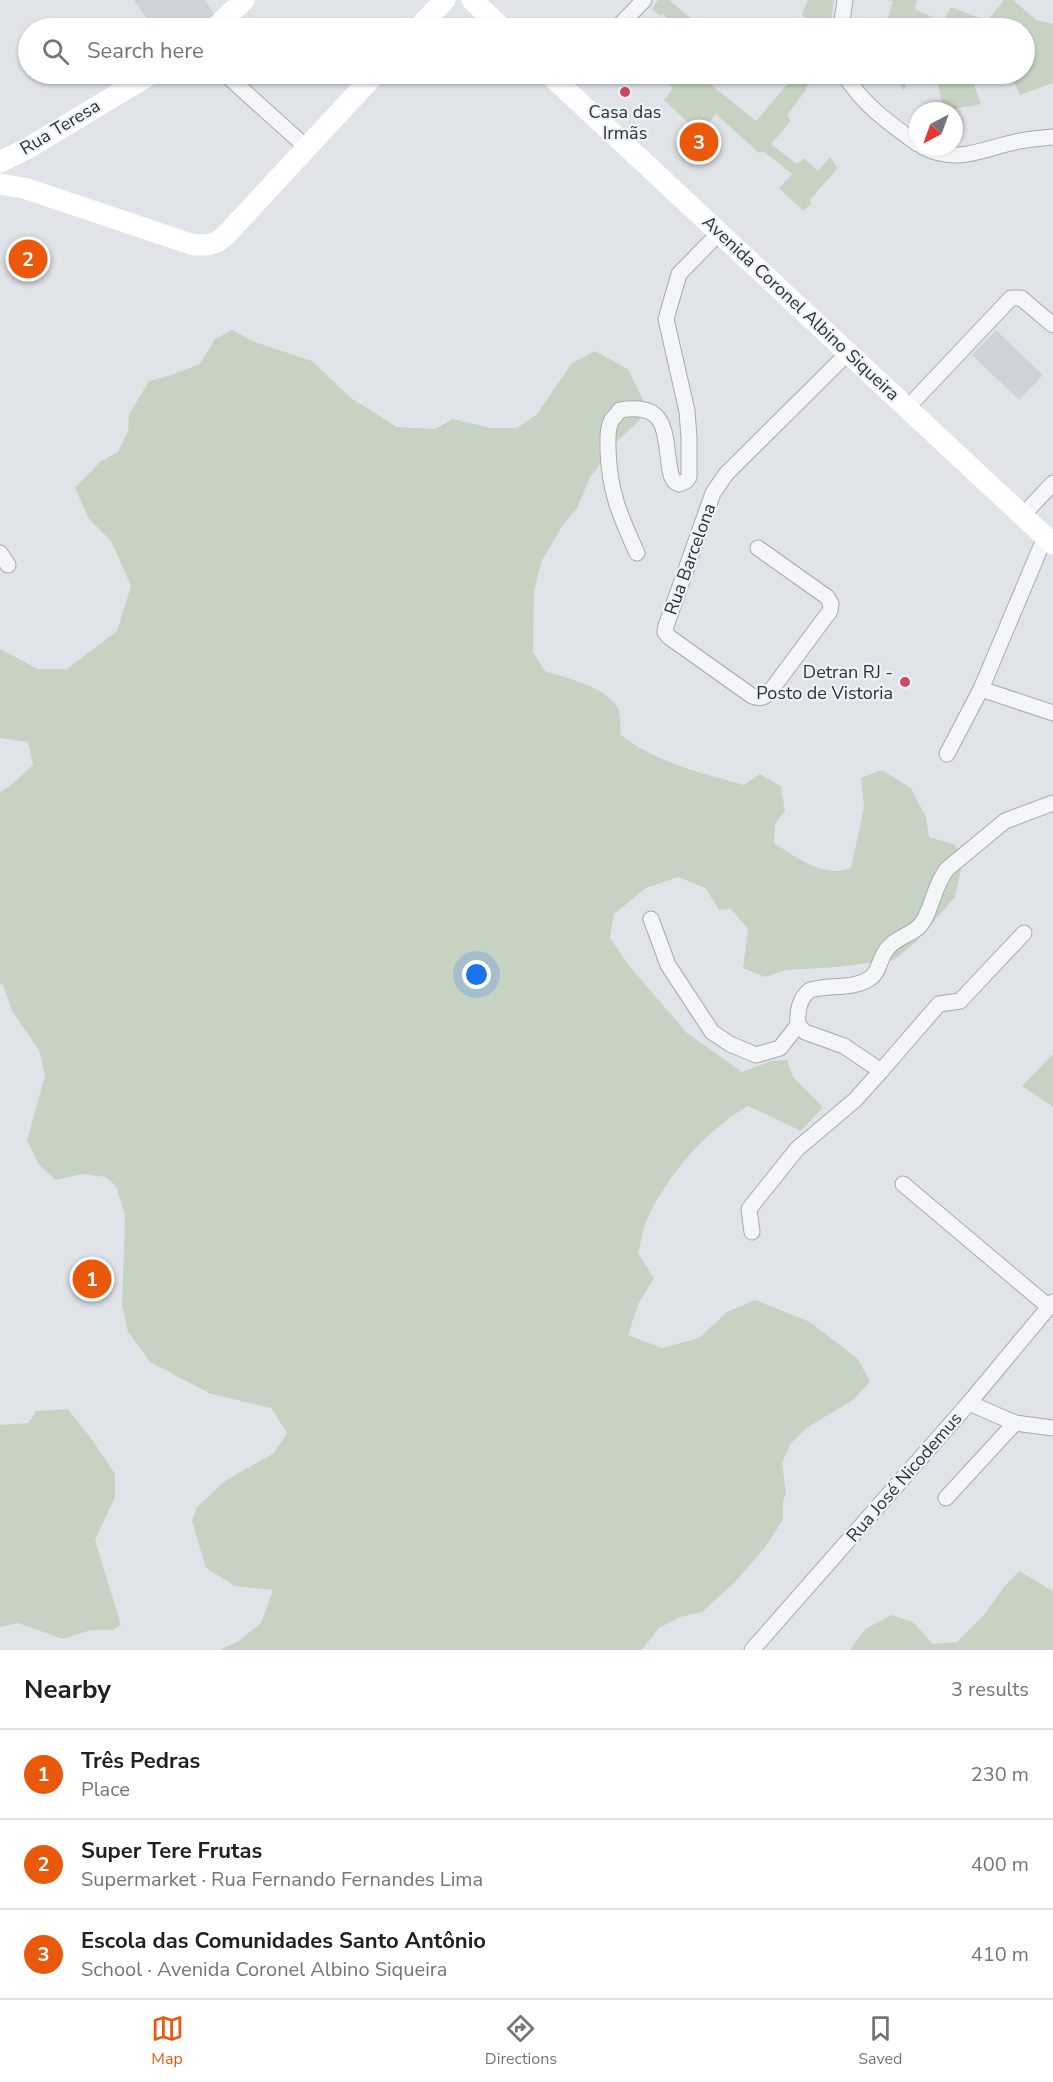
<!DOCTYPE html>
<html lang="en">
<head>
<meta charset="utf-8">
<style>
  :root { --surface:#fff; --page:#f6f6f6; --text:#202124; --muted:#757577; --line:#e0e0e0; --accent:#ea580c }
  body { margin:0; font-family:"Nunito Sans",sans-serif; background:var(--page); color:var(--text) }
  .compass { position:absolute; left:909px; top:102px; width:54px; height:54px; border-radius:50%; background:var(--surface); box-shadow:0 2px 4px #0004; rotate:221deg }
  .you { position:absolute; left:477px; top:975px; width:21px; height:21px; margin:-15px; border:4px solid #fff; border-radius:50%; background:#1a73e8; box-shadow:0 0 0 9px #1a73e833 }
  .badge { display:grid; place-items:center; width:39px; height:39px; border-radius:50%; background:var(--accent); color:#fff; font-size:20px; font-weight:700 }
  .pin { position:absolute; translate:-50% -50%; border:3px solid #fff; box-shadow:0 2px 6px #0006 }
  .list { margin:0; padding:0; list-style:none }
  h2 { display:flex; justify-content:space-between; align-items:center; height:78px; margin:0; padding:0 24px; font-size:26px }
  h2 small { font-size:20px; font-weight:400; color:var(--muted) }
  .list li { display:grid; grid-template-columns:39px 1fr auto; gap:18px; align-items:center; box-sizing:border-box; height:90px; padding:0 24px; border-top:2px solid var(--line) }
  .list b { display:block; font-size:22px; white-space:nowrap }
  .list p { margin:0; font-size:20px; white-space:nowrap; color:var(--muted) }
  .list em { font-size:20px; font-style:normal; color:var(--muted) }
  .icon { flex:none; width:33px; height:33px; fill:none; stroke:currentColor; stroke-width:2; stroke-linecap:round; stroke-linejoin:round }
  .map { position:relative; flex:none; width:1053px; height:1650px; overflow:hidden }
  .search { position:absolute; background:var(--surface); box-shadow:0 2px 4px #0004; left:18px; right:18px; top:18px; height:66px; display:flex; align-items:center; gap:15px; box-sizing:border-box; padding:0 21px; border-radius:33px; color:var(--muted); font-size:22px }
  .sheet { height:348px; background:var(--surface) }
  nav { display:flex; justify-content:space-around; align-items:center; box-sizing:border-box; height:84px; border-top:2px solid var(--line); background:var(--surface); font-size:16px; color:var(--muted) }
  nav a { display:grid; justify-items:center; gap:3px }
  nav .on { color:var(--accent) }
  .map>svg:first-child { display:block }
  .built { fill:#ced3db }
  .green { fill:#c7d3c2 }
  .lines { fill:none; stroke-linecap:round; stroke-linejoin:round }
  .street-casing { stroke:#a5abb3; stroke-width:17 }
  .street { stroke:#f3f5f7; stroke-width:15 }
  .secondary { stroke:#fff; stroke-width:21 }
  .poi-dot { fill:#cc4762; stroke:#f0f3f6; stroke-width:2 }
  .labels { text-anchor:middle; stroke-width:4.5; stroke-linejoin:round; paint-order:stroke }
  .poi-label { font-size:18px; fill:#293340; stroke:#f0f3f6 }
  .street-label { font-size:18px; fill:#293340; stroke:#f0f3f6 }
</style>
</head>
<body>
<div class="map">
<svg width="1053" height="1650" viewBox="0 0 1053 1650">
  <rect width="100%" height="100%" fill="#e0e4e9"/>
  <g class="built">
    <path d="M134 0H205L215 15 195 28H153Z"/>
    <path d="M996 330 1043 375 1019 400 972 355Z"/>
  </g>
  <g class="green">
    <path d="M658 0H669L702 28H674L676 26 662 14 660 16 652 9Z"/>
    <path d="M808 0H834L830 28H806L809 24 802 14Z"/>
    <path d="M885 0H917L915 9 943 22 951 7 987 21 1004 0H1013L1036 20 1053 24V83L1020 95 1010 74H1024V28H872L870 25 885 28 893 1Z"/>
    <path d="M659 74H702L700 76 756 121 791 80 786 74H820L805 88 807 89 787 115 791 121 771 144 797 164 804 158 818 171 830 157 838 168 809 201 812 203 803 211 779 188 792 174 763 151 759 153 716 114 700 134 664 100 673 88Z"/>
    <path d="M894 74H985L974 78 975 88 981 104 944 111 937 80 909 74 904 91Z"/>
    <path d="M232 330 255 342 312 361 351 398 397 427 435 429 453 419 491 428H517L537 414 572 363 595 351 628 369 644 402 639 421 613 445 590 478 577 508 563 525 542 560 534 591 533 652 545 671C564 677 613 689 619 711 621 719 620 728 621 735 656 763 702 773 744 785L760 774 781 786 785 811 775 824 774 843C796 857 824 879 851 868L864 807 861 778 882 770 911 788 926 817 929 837 953 844 964 856 955 897 917 941 894 960 838 967 786 970 765 977 743 968 748 929 731 909 719 910 705 888 678 877 646 888 614 914 610 938 631 968 687 1033 742 1072 771 1061 787 1060 793 1077 823 1107 801 1131 748 1106C704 1132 667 1175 646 1222 642 1232 641 1243 638 1253L654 1278 639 1302 628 1335 662 1348 699 1338 727 1312 755 1300 810 1322 858 1359 870 1382 853 1400 808 1427 791 1443 782 1463 786 1493 783 1502V1520L764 1549 733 1584 702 1612 680 1617 659 1628 642 1650H220L239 1641 261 1623 273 1590 235 1586 206 1568 192 1521 197 1507 225 1481 274 1453 287 1433 271 1408 211 1394 150 1362 128 1332 122 1305 125 1216 116 1186 106 1177 82 1174 56 1180 39 1165 27 1140 45 1076 39 1050 12 1011 3 985 0 984V792L9 787 33 765 28 742 0 738V649L38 669H67L117 631 131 586 111 541 89 519 75 488 100 462 118 452 128 431 129 415 149 381 171 375 200 364 215 339Z"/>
    <path d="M1053 1054V1107L1022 1086Z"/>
    <path d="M68 1409 93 1441 115 1474V1497L95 1540 121 1625 113 1630H91L63 1639 18 1623 0 1627V1425L29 1423 36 1411Z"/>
    <path d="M1019 1571 1053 1591V1650H850L865 1629 892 1615 913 1622 933 1644 957 1642 984 1615 1004 1587Z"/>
  </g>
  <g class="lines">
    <g class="street-casing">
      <g id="street">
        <path d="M617 28 644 0"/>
        <path d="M841 28 845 0"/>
        <path d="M225 74 306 147"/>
        <path d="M844 74C864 106 888 122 918 144"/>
        <path d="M563 86 575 74"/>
        <path d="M923 147C960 165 983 148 1020 141 1031 139 1042 138 1053 137"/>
        <path d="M908 407 1011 298H1021L1053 325"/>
        <path d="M1022 516 1053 483"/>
        <path d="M758 548 827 597 831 604 830 611 769 693C763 698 760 699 752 696L669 637 665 632 666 626 713 493 726 474 848 353"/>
        <path d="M0 553 8 565"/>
        <path d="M637 553C620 516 609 491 608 449 608 440 607 430 611 421 614 417 617 414 620 410 672 401 663 438 671 475L674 481 679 484 686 481 689 477V438L687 411 666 319 679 274 720 232"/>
        <path d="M981 689 1053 713"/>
        <path d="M947 754 981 689 1045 537"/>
        <path d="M651 919 668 965 712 1032 730 1044 756 1055 780 1048 798 1025"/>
        <path d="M1024 933 960 1001 939 1004 881 1071 844 1046 805 1032 798 1025C797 1013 799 998 810 990 828 984 851 990 869 979 879 973 879 961 885 952 894 936 915 936 924 920 933 904 935 884 947 869L1005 821 1053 803"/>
        <path d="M903 1184 1049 1307"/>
        <path d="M752 1232 749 1209 797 1149 855 1100 881 1071"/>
        <path d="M969 1403 1015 1423 1053 1428"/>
        <path d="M946 1498 1015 1423"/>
        <path d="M752 1650 969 1403 1053 1302"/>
      </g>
    </g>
    <use href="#street" class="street"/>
    <g class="secondary">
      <path d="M472 0 502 28"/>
      <path d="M215 28 244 0"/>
      <path d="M418 28 445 0"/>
      <path d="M549 74 1053 544"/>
      <path d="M0 162 30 147 151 74"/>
      <path d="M0 184 24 188 194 245H207L217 242 225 236 375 74"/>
    </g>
  </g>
  <g class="poi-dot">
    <circle cx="625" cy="92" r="6"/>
    <circle cx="905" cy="682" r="6"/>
  </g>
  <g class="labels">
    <g class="poi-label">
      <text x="625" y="118">Casa das<tspan x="625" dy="21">Irmãs</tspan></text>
      <text x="893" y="678" text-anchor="end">Detran RJ -<tspan x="893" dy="21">Posto de Vistoria</tspan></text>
    </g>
    <g class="street-label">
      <text transform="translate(60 127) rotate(-31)" y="6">Rua Teresa</text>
      <text transform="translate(801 308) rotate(43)" y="6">Avenida Coronel Albino Siqueira</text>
      <text transform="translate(690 559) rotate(-70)" y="6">Rua Barcelona</text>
      <text transform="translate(904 1477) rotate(-49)" y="6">Rua José Nicodemus</text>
    </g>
  </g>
</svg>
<svg class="compass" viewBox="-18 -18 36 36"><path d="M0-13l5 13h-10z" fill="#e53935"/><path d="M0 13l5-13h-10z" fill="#757577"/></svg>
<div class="you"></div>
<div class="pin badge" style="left:92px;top:1279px">1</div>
<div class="pin badge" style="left:28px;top:259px">2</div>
<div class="pin badge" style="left:699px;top:142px">3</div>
<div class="search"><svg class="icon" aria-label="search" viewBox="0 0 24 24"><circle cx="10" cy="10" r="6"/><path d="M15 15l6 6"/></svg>Search here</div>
</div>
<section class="sheet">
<h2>Nearby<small>3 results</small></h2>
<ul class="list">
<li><span class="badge">1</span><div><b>Três Pedras</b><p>Place</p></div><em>230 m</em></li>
<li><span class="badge">2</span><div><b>Super Tere Frutas</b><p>Supermarket · Rua Fernando Fernandes Lima</p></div><em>400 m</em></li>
<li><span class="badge">3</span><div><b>Escola das Comunidades Santo Antônio</b><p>School · Avenida Coronel Albino Siqueira</p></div><em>410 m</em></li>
</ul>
</section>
<nav>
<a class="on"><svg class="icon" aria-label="map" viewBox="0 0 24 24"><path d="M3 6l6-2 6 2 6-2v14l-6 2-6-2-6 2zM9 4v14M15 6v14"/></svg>Map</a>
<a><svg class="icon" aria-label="directions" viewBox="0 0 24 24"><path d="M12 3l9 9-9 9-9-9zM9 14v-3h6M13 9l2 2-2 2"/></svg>Directions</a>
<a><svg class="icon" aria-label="saved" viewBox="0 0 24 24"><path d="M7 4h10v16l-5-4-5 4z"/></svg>Saved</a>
</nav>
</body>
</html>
